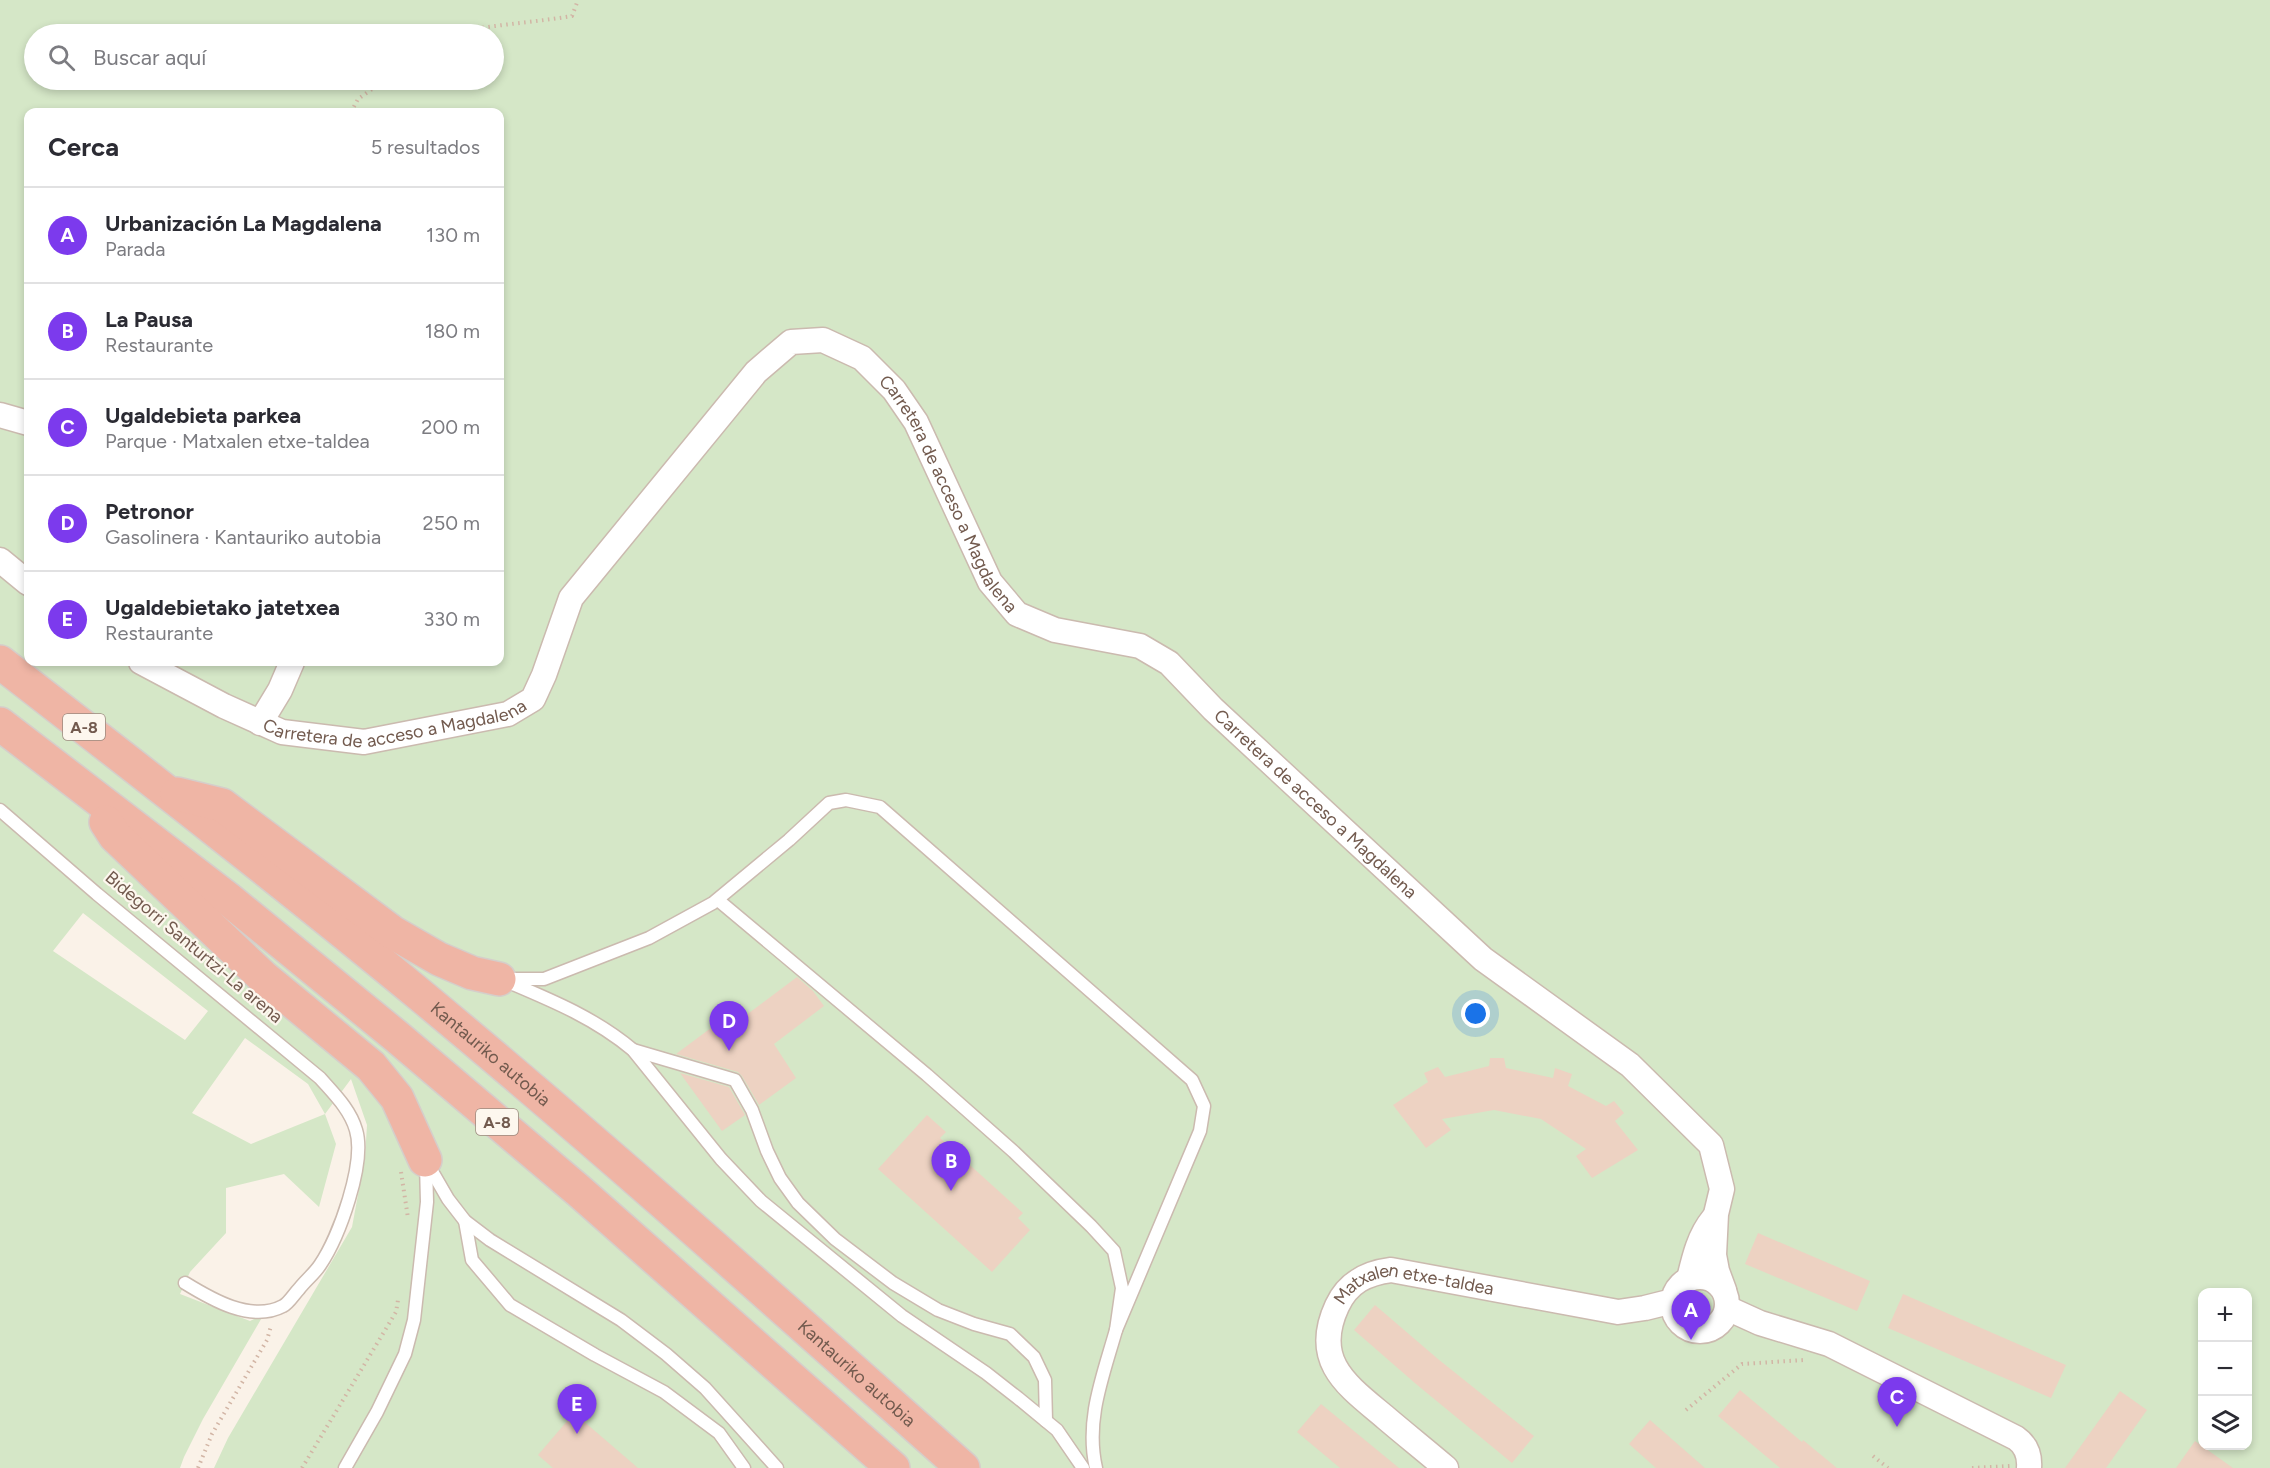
<!DOCTYPE html>
<html lang="es">
<head>
<meta charset="utf-8">
<style>
  :root { --surface:#fff; --page:#f7f7f7; --text:#2b2b33; --muted:#7c7c81; --line:#e1e1e2; --accent:#7c3aed }
  body { margin:0; font-family:Figtree,sans-serif; background:var(--page); color:var(--text) }
  .controls { position:absolute; right:18px; bottom:18px; display:grid; overflow:hidden; border-radius:12px; box-shadow:0 3px 9px #0003 }
  .controls button { width:54px; height:54px; display:grid; place-items:center; padding:0; border:0; border-bottom:2px solid var(--line); background:var(--surface); color:var(--text); font:30px sans-serif }
  .you { position:absolute; left:1476px; top:1014px; width:21px; height:21px; margin:-15px; border:4px solid #fff; border-radius:50%; background:#1a73e8; box-shadow:0 0 0 9px #1a73e833 }
  .badge { display:grid; place-items:center; width:39px; height:39px; border-radius:50%; background:var(--accent); color:#fff; font-size:20px; font-weight:700 }
  .pin { position:absolute; translate:-50% -50px; filter:drop-shadow(0 2px 3px #0008) }
  .pin::after { content:''; position:absolute; top:32px; width:21px; height:18px; background:inherit; clip-path:polygon(0 0,100% 0,50% 100%) }
  .list { margin:0; padding:0; list-style:none }
  h2 { display:flex; justify-content:space-between; align-items:center; height:78px; margin:0; padding:0 24px; font-size:26px }
  h2 small { font-size:20px; font-weight:400; color:var(--muted) }
  .list li { display:grid; grid-template-columns:39px 1fr auto; gap:18px; align-items:center; box-sizing:border-box; height:96px; padding:0 24px; border-top:2px solid var(--line) }
  .list b { display:block; font-size:22px; white-space:nowrap }
  .list p { margin:0; font-size:20px; white-space:nowrap; color:var(--muted) }
  .list em { font-size:20px; font-style:normal; color:var(--muted) }
  .icon { flex:none; width:33px; height:33px; fill:none; stroke:currentColor; stroke-width:2; stroke-linecap:round; stroke-linejoin:round }
  .map { position:relative; flex:none; width:2270px; height:1468px; overflow:hidden }
  .search { position:absolute; background:var(--surface); box-shadow:0 3px 9px #0003; left:24px; top:24px; width:480px; height:66px; display:flex; align-items:center; gap:15px; box-sizing:border-box; padding:0 21px; border-radius:33px; color:var(--muted); font-size:22px }
  .panel { position:absolute; background:var(--surface); box-shadow:0 3px 9px #0003; left:24px; top:108px; width:480px; height:558px; border-radius:12px }
  .map>svg:first-child { display:block }
  .green { fill:#d5e7c7; fill-rule:evenodd }
  .building { fill:#edd2c2 }
  .lines { fill:none; stroke-linecap:round; stroke-linejoin:round }
  .service-casing { stroke:#cbbaaf; stroke-width:15 }
  .minor-casing { stroke:#cbbaaf; stroke-width:27 }
  .motorway-casing { stroke:#d5ceca; stroke-width:36 }
  .path { stroke:#d2b5a5; stroke-width:4; stroke-dasharray:1.5 4.5; stroke-linecap:butt }
  .service { stroke:#fff; stroke-width:12 }
  .minor { stroke:#fff; stroke-width:24 }
  .motorway { stroke:#efb5a5; stroke-width:33 }
  .labels { text-anchor:middle; stroke-width:4.5; stroke-linejoin:round; paint-order:stroke }
  .shield { fill:#fdf7ee; stroke:#9c897e; stroke-width:1.5 }
  .shield-label { font-size:16px; font-weight:bold; fill:#725a4e }
  .street-label { font-size:18px; fill:#725a4e; stroke:#fdf7ee }
</style>
</head>
<body>
<div class="map">
<svg width="2270" height="1468" viewBox="0 0 2270 1468">
  <rect width="100%" height="100%" fill="#faf2e8"/>
  <path class="green" d="M0 0H2270V1468H214L228 1438 352 1227 365 1157 367 1125 351 1079 325 1114 336 1144 319 1207 284 1174 226 1188V1233L190 1272 180 1294 250 1321 264 1314 203 1419 184 1457 180 1468H0ZM34 34H494V80H34ZM28 112H500V662H28ZM83 913 208 1011 185 1040 53 951ZM245 1038 308 1084 325 1114 251 1144 192 1113ZM2202 1292H2248V1446H2202Z"/>
  <g class="building">
    <path d="M797 977 813 991 824 1006 774 1044 796 1078 759 1105 742 1076 738 1072 676 1054 727 1016 733 1025Z"/>
    <path d="M1490 1058H1504L1506 1068 1553 1078 1555 1068 1572 1074 1568 1086 1606 1106 1614 1101 1624 1113 1615 1121 1638 1150 1592 1178 1576 1156 1586 1149 1541 1119 1494 1110 1442 1119 1451 1130 1426 1148 1393 1105 1428 1082 1424 1073 1438 1067 1445 1077 1489 1066Z"/>
    <path d="M680 1073 729 1087 745 1115 722 1131Z"/>
    <path d="M927 1115 946 1132 940 1138 1023 1213 1018 1218 1030 1230 992 1272 878 1169Z"/>
    <path d="M1758 1233 1870 1281 1857 1311 1745 1264Z"/>
    <path d="M1903 1294 2066 1365 2051 1398 1888 1328Z"/>
    <path d="M1375 1305 1438 1359 1534 1436 1512 1463 1416 1384 1354 1330Z"/>
    <path d="M1740 1390 1802 1442 1803 1440 1837 1468H1780L1718 1416Z"/>
    <path d="M2120 1391 2147 1410 2106 1468H2065Z"/>
    <path d="M1321 1404 1399 1468H1340L1297 1432Z"/>
    <path d="M574 1413 638 1468H553L538 1455Z"/>
    <path d="M1650 1420 1705 1468H1656L1629 1444Z"/>
    <path d="M2195 1441 2233 1468H2176Z"/>
  </g>
  <g class="lines">
    <g class="service-casing">
      <g id="service">
        <path d="M0 810 97 894 320 1078C334 1094 350 1109 356 1130 366 1163 339 1237 320 1265 314 1274 305 1281 299 1289 294 1294 289 1303 283 1306 251 1323 211 1299 185 1283"/>
        <path d="M500 979H544L649 938 713 903 789 840 829 803 846 800 880 807 1192 1080 1204 1106 1200 1131 1116 1330 1122 1288 1114 1251 1091 1226 1014 1152 927 1075 718 900"/>
        <path d="M506 981C551 1000 595 1018 633 1050L721 1159 761 1201 902 1316 986 1373 1018 1398 1057 1430 1083 1468"/>
        <path d="M633 1050 735 1080 752 1110 767 1151 780 1178 798 1203 835 1239 893 1283 938 1310 974 1324 1010 1334 1034 1357 1045 1380 1046 1421"/>
        <path d="M426 1161 448 1199 465 1221 490 1240 621 1320 666 1354 705 1388 777 1468"/>
        <path d="M465 1221 472 1260 510 1305 595 1355 664 1392 719 1433 744 1468"/>
        <path d="M345 1468 377 1412 405 1354 414 1320 427 1202 426 1164"/>
        <path d="M1096 1468C1085 1420 1103 1376 1116 1330"/>
      </g>
    </g>
    <g class="minor-casing">
      <g id="minor">
        <path d="M0 415 28 423"/>
        <path d="M0 560 28 583"/>
        <path id="s1" d="M141 662 224 706 282 732 364 742 508 714 533 699 544 675 571 598 756 372 791 342 823 340 862 358 894 390 916 422 990 582 1017 614 1055 630 1140 646 1169 663 1213 709 1483 959 1630 1065 1711 1145 1722 1189 1716 1214 1714 1255 1717 1271 1724 1290"/>
        <path d="M260 723 280 690 292 662"/>
        <circle cx="1700" cy="1304" r="27"/>
        <path d="M1689 1279C1694 1258 1699 1236 1713 1219"/>
        <path d="M1727 1308 1760 1323 1829 1344 2016 1438C2026 1445 2030 1455 2029 1468"/>
        <path id="s2" d="M1446 1468C1426 1451 1406 1435 1386 1418 1348 1386 1311 1362 1337 1306 1348 1282 1367 1273 1391 1270L1618 1312 1645 1308 1673 1301"/>
      </g>
    </g>
    <g class="motorway-casing">
      <g id="motorway">
        <path id="s3" d="M0 662C143 773 286 884 425 999 608 1151 785 1310 963 1468"/>
        <path d="M0 724 227 898 396 1036 579 1191 893 1468"/>
        <path d="M177 794 222 805 392 932 439 959 472 973 499 979"/>
        <path d="M106 822 115 836 263 977 371 1066 397 1098 425 1160"/>
      </g>
    </g>
    <g class="path">
      <path d="M447 34C488 25 530 23 572 16L578 0"/>
      <path d="M351 112 358 99 385 80"/>
      <path d="M401 1172 408 1218"/>
      <path d="M1686 1410 1742 1364 1804 1360"/>
      <path d="M1873 1456 1888 1468"/>
      <path d="M198 1468 212 1434 267 1340 271 1326"/>
      <path d="M302 1468 396 1312 398 1300"/>
      <path d="M1972 1468 2010 1466"/>
    </g>
    <use href="#service" class="service"/>
    <use href="#minor" class="minor"/>
    <use href="#motorway" class="motorway"/>
  </g>
  <g class="labels">
    <g class="shield">
      <rect x="63" y="714" width="42" height="26" rx="4.5"/>
      <rect x="476" y="1109" width="42" height="26" rx="4.5"/>
    </g>
    <g class="shield-label">
      <text x="84" y="733">A-8</text>
      <text x="497" y="1128">A-8</text>
    </g>
    <g class="street-label">
      <text dy="6" stroke="none"><textPath href="#s1" startOffset="1100">Carretera de acceso a Magdalena</textPath></text>
      <text dy="6" stroke="none"><textPath href="#s1" startOffset="272">Carretera de acceso a Magdalena</textPath></text>
      <text dy="6" stroke="none"><textPath href="#s1" startOffset="1604">Carretera de acceso a Magdalena</textPath></text>
      <text transform="translate(194 947) rotate(40)" y="6">Bidegorri Santurtzi-La arena</text>
      <text dy="6" stroke="none"><textPath href="#s3" startOffset="628">Kantauriko autobia</textPath></text>
      <text dy="6" stroke="none"><textPath href="#s2" startOffset="302">Matxalen etxe-taldea</textPath></text>
      <text dy="6" stroke="none"><textPath href="#s3" startOffset="1114">Kantauriko autobia</textPath></text>
    </g>
  </g>
</svg>
<div class="controls">
<button>+</button>
<button>−</button>
<button><svg class="icon" aria-label="layers" viewBox="0 0 24 24"><path d="M12 4l9 5-9 5-9-5zM3 14l9 5 9-5"/></svg></button>
</div>
<div class="you"></div>
<div class="pin badge" style="left:1691px;top:1340px">A</div>
<div class="pin badge" style="left:951px;top:1191px">B</div>
<div class="pin badge" style="left:1897px;top:1427px">C</div>
<div class="pin badge" style="left:729px;top:1051px">D</div>
<div class="pin badge" style="left:577px;top:1434px">E</div>
<div class="search"><svg class="icon" aria-label="search" viewBox="0 0 24 24"><circle cx="10" cy="10" r="6"/><path d="M15 15l6 6"/></svg>Buscar aquí</div>
<section class="panel">
<h2>Cerca<small>5 resultados</small></h2>
<ul class="list">
<li><span class="badge">A</span><div><b>Urbanización La Magdalena</b><p>Parada</p></div><em>130 m</em></li>
<li><span class="badge">B</span><div><b>La Pausa</b><p>Restaurante</p></div><em>180 m</em></li>
<li><span class="badge">C</span><div><b>Ugaldebieta parkea</b><p>Parque · Matxalen etxe-taldea</p></div><em>200 m</em></li>
<li><span class="badge">D</span><div><b>Petronor</b><p>Gasolinera · Kantauriko autobia</p></div><em>250 m</em></li>
<li><span class="badge">E</span><div><b>Ugaldebietako jatetxea</b><p>Restaurante</p></div><em>330 m</em></li>
</ul>
</section>
</div>
</body>
</html>
